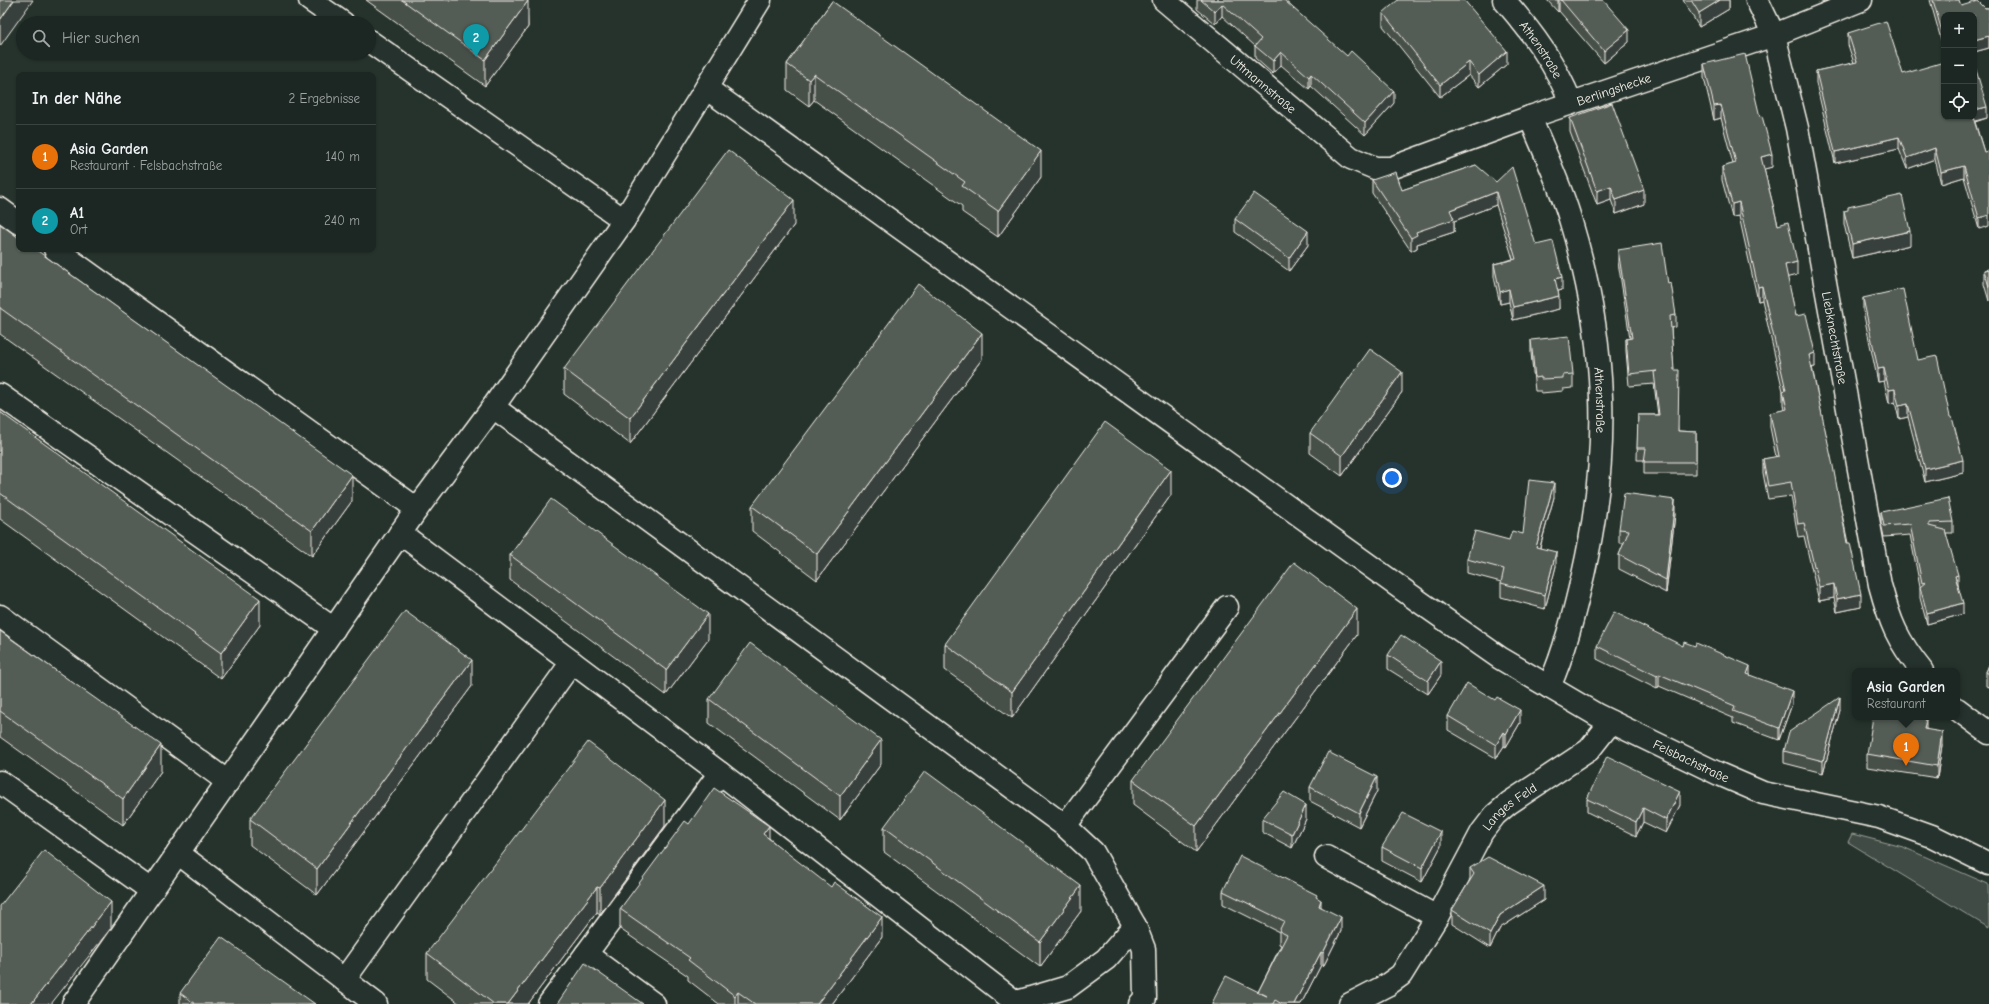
<!DOCTYPE html>
<html lang="de">
<head>
<meta charset="utf-8">
<style>
  :root { --surface:#1c2622; --page:#252e2a; --text:#f1f3f6; --muted:#a0a5a5; --line:#3a4340; --accent:#8c9099 }
  body { margin:0; font-family:"Comic Neue",sans-serif; background:var(--page); color:var(--text) }
  .controls { position:absolute; right:12px; top:12px; display:grid; overflow:hidden; border-radius:8px; box-shadow:0 1px 3px #0004 }
  .controls button { width:36px; height:36px; display:grid; place-items:center; padding:0; border:0; border-bottom:1px solid var(--line); background:var(--surface); color:var(--text); font:20px sans-serif }
  .you { position:absolute; left:1392px; top:478px; width:14px; height:14px; margin:-10px; border:3px solid #fff; border-radius:50%; background:#1a73e8; box-shadow:0 0 0 6px #1a73e833 }
  .badge { display:grid; place-items:center; width:26px; height:26px; border-radius:50%; background:var(--accent); color:#fff; font-size:13px; font-weight:700 }
  .pin { position:absolute; translate:-50% -33px; filter:drop-shadow(0 1px 2px #0008) }
  .pin::after { content:''; position:absolute; top:21px; width:14px; height:12px; background:inherit; clip-path:polygon(0 0,100% 0,50% 100%) }
  .popup { position:absolute; left:1852px; top:668px; width:108px; height:52px; box-sizing:border-box; display:grid; place-content:center; border-radius:8px; background:var(--surface); filter:drop-shadow(0 1px 3px #0005); font-size:13px; white-space:nowrap; color:var(--muted) }
  .popup b { font-size:15px; color:var(--text) }
  .popup::after { content:''; position:absolute; left:50%; top:100%; margin-left:-8px; border:8px solid transparent; border-top-color:var(--surface) }
  .list { margin:0; padding:0; list-style:none }
  h2 { display:flex; justify-content:space-between; align-items:center; height:52px; margin:0; padding:0 16px; font-size:17px }
  h2 small { font-size:13px; font-weight:400; color:var(--muted) }
  .list li { display:grid; grid-template-columns:26px 1fr auto; gap:12px; align-items:center; box-sizing:border-box; height:64px; padding:0 16px; border-top:1px solid var(--line) }
  .list b { display:block; font-size:15px; white-space:nowrap }
  .list p { margin:0; font-size:13px; white-space:nowrap; color:var(--muted) }
  .list em { font-size:13px; font-style:normal; color:var(--muted) }
  .icon { flex:none; width:22px; height:22px; fill:none; stroke:currentColor; stroke-width:2; stroke-linecap:round; stroke-linejoin:round }
  .map { position:relative; flex:none; width:1989px; height:1004px; overflow:hidden }
  .search { position:absolute; background:var(--surface); box-shadow:0 1px 3px #0004; left:16px; top:16px; width:360px; height:44px; display:flex; align-items:center; gap:10px; box-sizing:border-box; padding:0 14px; border-radius:22px; color:var(--muted); font-size:15px }
  .panel { position:absolute; background:var(--surface); box-shadow:0 1px 3px #0004; left:16px; top:72px; width:360px; height:180px; border-radius:8px }
  .map>svg:first-child { display:block }
  .green { fill:#414b45; stroke:#9a9e96 }
  .lines { fill:none; stroke-linecap:round; stroke-linejoin:round }
  .minor-casing { stroke:#f4f1e8; stroke-width:25 }
  .minor { stroke:#26332d; stroke-width:22 }
  .wall { fill:#474f49; stroke:#f4f1e8 }
  .shaded-wall { fill:#39403c; stroke:#f4f1e8 }
  .building { fill:#525c55; stroke:#f4f1e8 }
  .labels { text-anchor:middle; stroke-width:3; stroke-linejoin:round; paint-order:stroke }
  .street-label { font-size:13px; fill:#f4f1e8; stroke:#26332d }
</style>
</head>
<body>
<div class="map">
<svg width="1989" height="1004" viewBox="0 0 1989 1004">
  <rect width="100%" height="100%" fill="#26332d"/>
  <filter id="ink" filterUnits="userSpaceOnUse"><feTurbulence type="fractalNoise" baseFrequency=".025" numOctaves="2"/><feDisplacementMap in="SourceGraphic" scale="8" xChannelSelector="R" yChannelSelector="G"/><feConvolveMatrix kernelMatrix="1 2 1 2 8 2 1 2 1" color-interpolation-filters="sRGB"/></filter>
  <g filter="url(#ink)">
    <path class="green" d="M1852 834 1903 847 1988 884 1989 928 1848 842Z"/>
    <g class="lines">
      <g class="minor-casing">
        <g id="minor">
          <path d="M310 0 343 23"/>
          <path id="s1" d="M760 0 706 88 1420 602 1500 658 1597 715 1719 774 1763 793 1879 817 1932 836 1989 864"/>
          <path id="s2" d="M1164 0 1351 158 1375 168H1391L1530 117 1774 35 1861 0"/>
          <path id="s3" d="M1504 0C1532 32 1556 64 1571 103"/>
          <path id="s4" d="M1757 0 1774 35 1797 128 1880 585C1890 622 1897 640 1922 671"/>
          <path d="M1987 0 1989 8"/>
          <path d="M369 41 624 220"/>
          <path id="s5" d="M1530 117C1544 152 1561 186 1571 222 1607 341 1611 453 1583 575 1574 613 1565 651 1549 687"/>
          <path d="M0 209 19 223"/>
          <path d="M55 249 417 509"/>
          <path d="M0 395 334 629"/>
          <path d="M493 407 1065 826 1093 852 1135 926 1144 949 1145 998 1140 1004"/>
          <path d="M400 533 720 773 1018 1004"/>
          <path d="M0 616 228 782"/>
          <path d="M1957 709 1989 733"/>
          <path d="M0 782 152 891"/>
          <path d="M1065 826 1227 607"/>
          <path d="M178 853 376 1004"/>
          <path d="M1326 857 1437 917"/>
          <path d="M586 954 654 1004"/>
          <path d="M344 980 572 662"/>
          <path d="M1017 1002 1068 987 1106 959 1135 926"/>
          <path d="M73 1004 417 509 493 407 624 220 706 88"/>
          <path d="M549 1004 720 773"/>
          <path id="s6" d="M1350 1004 1387 985 1401 975 1437 917 1482 832 1495 815 1509 803 1589 750 1611 722"/>
        </g>
      </g>
      <use href="#minor" class="minor"/>
    </g>
    <g class="wall">
      <path d="M366 0H527L528 27 485 86Z"/>
      <path d="M1197 0H1284L1394 103 1365 135 1311 86 1309 89 1281 65 1273 74 1255 58V46L1222 16 1215 24 1197 9Z"/>
      <path d="M1464 0 1507 64 1479 87 1469 75 1440 97 1383 26V13Z"/>
      <path d="M1547 0H1603L1629 42 1604 63 1559 11 1558 12Z"/>
      <path d="M1683 0H1729V9L1699 27Z"/>
      <path d="M1930 0H1959L1961 6 1989 8V48L1974 52V15H1944V50Z"/>
      <path d="M832 1 1041 177 998 237 962 212V206L814 100 809 106 787 90V64Z"/>
      <path d="M1848 33 1903 74 1987 118 1975 122 1984 152 1979 229 1964 177 1941 184 1935 159 1907 169 1899 149 1835 163 1816 83V71L1854 63 1848 45Z"/>
      <path d="M1704 64 1772 167 1764 169 1778 225 1797 275 1787 277 1796 316 1815 367H1812L1861 607 1837 612 1834 598 1819 601 1804 536 1798 537 1791 496 1768 499 1763 473V459L1776 457 1770 427V413L1784 410 1783 404V391L1762 300 1758 301 1739 216 1732 217 1722 180V167L1733 164 1721 118 1714 120 1704 78Z"/>
      <path d="M1570 118 1644 204 1616 214 1611 200 1597 205 1570 132Z"/>
      <path d="M1476 165 1536 245 1562 290 1558 291 1559 309 1513 320 1509 302 1500 304 1494 277V264L1513 259 1496 205 1454 221V232L1417 244V248L1411 251 1372 193V180L1402 190Z"/>
      <path d="M1844 211 1910 245 1852 258 1844 224Z"/>
      <path d="M1235 219 1308 245 1289 271 1235 232Z"/>
      <path d="M0 224 352 501 312 556 0 334Z"/>
      <path d="M794 225 630 444 564 394V369Z"/>
      <path d="M1618 250 1668 284 1676 315V327L1671 328 1678 431 1696 432V474H1644V460H1637L1638 415H1658L1654 384 1629 386 1626 351V339L1630 338 1618 262Z"/>
      <path d="M1989 269V301L1984 284V270Z"/>
      <path d="M1863 298 1918 360 1963 473 1925 482 1908 417 1899 419 1895 402 1889 403 1884 381 1878 382 1863 311Z"/>
      <path d="M1531 340 1573 374V388L1563 389V391L1541 393V391H1535L1531 353Z"/>
      <path d="M982 359 817 580 752 531V506Z"/>
      <path d="M1402 392 1342 476 1310 453V433Z"/>
      <path d="M0 412 260 625 221 679 0 519Z"/>
      <path d="M1171 495 1012 718 945 670V644Z"/>
      <path d="M1554 497 1540 548 1556 566 1545 609 1501 597V582L1467 573V559L1523 534Z"/>
      <path d="M1881 512 1953 522V533H1946L1958 586 1963 614 1927 624 1920 598V586L1910 535 1884 537 1881 523Z"/>
      <path d="M1675 514 1666 593 1619 569V555L1624 543H1619V529Z"/>
      <path d="M510 555 708 639 666 695 510 580Z"/>
      <path d="M0 631 161 771 123 825 0 737Z"/>
      <path d="M1357 635 1196 852 1133 805V780Z"/>
      <path d="M1597 646H1683L1750 675 1792 704 1779 740 1733 723V718L1659 686 1657 689 1597 659Z"/>
      <path d="M1388 655 1441 675 1428 694 1388 669Z"/>
      <path d="M1989 665V687L1986 686V672Z"/>
      <path d="M472 686 317 895 250 845V819Z"/>
      <path d="M709 699 881 764 840 820 709 723Z"/>
      <path d="M1840 710 1823 773 1784 763V751Z"/>
      <path d="M1448 716 1520 723 1506 747 1504 746 1496 758 1448 730Z"/>
      <path d="M1918 717 1926 729 1942 745 1937 778 1867 767V754Z"/>
      <path d="M1310 787 1377 791 1359 827 1310 801Z"/>
      <path d="M1587 799 1680 805 1666 833 1643 822 1636 836 1587 812Z"/>
      <path d="M1262 819H1306L1292 848 1262 832Z"/>
      <path d="M689 824 769 838 882 937 832 1004H719L688 980V976L620 929V909Z"/>
      <path d="M665 826 600 914 597 912 528 1004H460L427 979V953Z"/>
      <path d="M884 827 1081 911 1040 967 884 852Z"/>
      <path d="M1441 846 1422 882 1382 861V847Z"/>
      <path d="M1470 868 1544 900 1500 928 1490 948 1452 924V910L1470 880Z"/>
      <path d="M1223 891 1317 898 1321 907 1341 931 1323 967 1321 965 1301 1004H1212V1003L1258 992 1281 945 1279 944V932L1223 904Z"/>
      <path d="M180 993 315 1004H180Z"/>
    </g>
    <g class="shaded-wall">
      <path d="M14 0H33L0 46V20Z"/>
      <path d="M1558 0H1559V11L1558 12Z"/>
      <path d="M1720 0H1729V9L1699 27V13Z"/>
      <path d="M528 1V27L485 86V60Z"/>
      <path d="M1222 4V16L1215 24V12Z"/>
      <path d="M1629 30V42L1604 63V51Z"/>
      <path d="M1989 36V48L1974 52V40Z"/>
      <path d="M1507 51V64L1479 87V75Z"/>
      <path d="M1281 52V65L1273 74V61Z"/>
      <path d="M1469 62V75L1440 97V85Z"/>
      <path d="M814 74V100L809 106V80Z"/>
      <path d="M1311 74V86L1309 89V77Z"/>
      <path d="M1394 91V103L1365 135V123Z"/>
      <path d="M1721 105V118L1714 120V106Z"/>
      <path d="M1987 107V118L1971 122V117H1974V110Z"/>
      <path d="M1899 137V149L1835 163V152Z"/>
      <path d="M1935 148V159L1907 169V158Z"/>
      <path d="M1041 151V177L998 237V211Z"/>
      <path d="M1772 154V167L1761 170V157Z"/>
      <path d="M1964 166V177L1941 184V172Z"/>
      <path d="M1611 186V200L1597 205V191Z"/>
      <path d="M1644 190V204L1616 214V200Z"/>
      <path d="M1496 192V205L1454 221V232L1417 244V248L1411 251V238L1416 232 1450 210Z"/>
      <path d="M794 200V225L630 444V418Z"/>
      <path d="M1739 202V216L1732 217V204Z"/>
      <path d="M1989 215V226L1979 229V218Z"/>
      <path d="M1308 231V245L1289 271V258Z"/>
      <path d="M1910 231V245L1852 258V244Z"/>
      <path d="M1797 262V275L1785 278V265Z"/>
      <path d="M1562 277V290L1555 292V279Z"/>
      <path d="M1762 286V300L1758 301V287Z"/>
      <path d="M1509 289V302L1500 304V292Z"/>
      <path d="M1559 296V309L1513 320V307Z"/>
      <path d="M982 333V359L817 580V554Z"/>
      <path d="M1815 353V367L1809 368V355Z"/>
      <path d="M1884 368V381L1878 382V369Z"/>
      <path d="M1402 372V392L1342 476V456Z"/>
      <path d="M1895 389V402L1889 403V390Z"/>
      <path d="M1908 404V417L1899 419V406Z"/>
      <path d="M1963 460V473L1925 482V469Z"/>
      <path d="M1171 470V495L1012 718V692Z"/>
      <path d="M352 475V501L312 556V531Z"/>
      <path d="M1554 483V497L1536 561V547Z"/>
      <path d="M1675 500V514L1666 593V580Z"/>
      <path d="M1556 552V566L1545 609V595Z"/>
      <path d="M1958 575V586L1955 576Z"/>
      <path d="M1834 584V598L1819 601V587Z"/>
      <path d="M1861 594V607L1837 612V599Z"/>
      <path d="M260 599V625L221 679V653Z"/>
      <path d="M1963 603V614L1927 624V613Z"/>
      <path d="M1357 609V635L1196 852V826Z"/>
      <path d="M708 614V639L666 695V670Z"/>
      <path d="M472 660V686L317 895V869Z"/>
      <path d="M1441 661V675L1428 694V681Z"/>
      <path d="M1750 666V679L1747 674Z"/>
      <path d="M1659 674V686L1657 689V676Z"/>
      <path d="M1792 691V704L1779 740V728Z"/>
      <path d="M1840 697V710L1823 773V761Z"/>
      <path d="M1520 710V723L1506 747V734Z"/>
      <path d="M1926 719V731L1924 729Z"/>
      <path d="M1504 732V746L1496 758V745Z"/>
      <path d="M1942 732V745L1937 778V766Z"/>
      <path d="M881 740V764L840 820V796Z"/>
      <path d="M161 745V771L123 825V799Z"/>
      <path d="M1377 777V791L1359 827V813Z"/>
      <path d="M1680 791V805L1666 833V820Z"/>
      <path d="M665 800V826L600 914V888Z"/>
      <path d="M1306 805V819L1292 848V834Z"/>
      <path d="M1643 808V822L1636 836V822Z"/>
      <path d="M769 826V846L763 834Z"/>
      <path d="M1441 832V846L1422 882V868Z"/>
      <path d="M1081 886V911L1040 967V942Z"/>
      <path d="M1544 886V900L1500 928 1490 948V934L1500 915Z"/>
      <path d="M597 887V912L528 1004H508Z"/>
      <path d="M1321 900V914L1319 906Z"/>
      <path d="M111 902V928L51 1004H31Z"/>
      <path d="M882 917V937L832 1004H817Z"/>
      <path d="M1341 917V931L1323 967V953Z"/>
      <path d="M1321 952V965L1301 1004H1294Z"/>
      <path d="M738 992V1004H735V996Z"/>
    </g>
    <g class="building">
      <path d="M0 0H14L0 20Z"/>
      <path d="M402 0H527L528 1 485 60Z"/>
      <path d="M1201 0H1284L1347 56 1351 51 1394 91 1365 123 1311 74 1309 77 1281 52 1273 61 1255 46 1261 39 1222 4 1215 12Z"/>
      <path d="M1398 0H1464L1507 51 1479 75 1469 62 1440 85 1383 13Z"/>
      <path d="M1561 0H1603L1629 30 1604 51Z"/>
      <path d="M1691 0H1720L1699 13Z"/>
      <path d="M1933 0H1959L1961 6 1978 1 1985 8H1989V36L1974 40V15H1944V39Z"/>
      <path d="M832 1 1041 151 998 211 962 186 965 182 814 74 809 80 787 64Z"/>
      <path d="M1886 21 1903 74 1944 62V117H1973L1984 152 1989 151V215L1979 218 1964 166 1941 172 1935 148 1907 158 1899 137 1835 152 1816 71 1857 62 1848 33Z"/>
      <path d="M1745 54 1760 117 1762 116 1772 154 1761 157 1778 225 1788 222 1797 262 1785 265 1796 316 1806 314 1815 353 1809 355 1833 466 1847 543H1850L1861 594 1837 599 1834 584 1819 587 1804 523 1798 524 1791 482 1768 486 1763 459 1779 456 1770 413 1787 409 1783 391 1786 390 1762 286 1758 287 1739 202 1732 204 1722 167 1736 163 1721 105 1714 106 1704 64Z"/>
      <path d="M1974 63 1987 107 1974 110Z"/>
      <path d="M1612 103 1644 190 1616 200 1611 186 1597 191 1570 118Z"/>
      <path d="M728 150 794 200 630 418 564 369Z"/>
      <path d="M1476 165 1496 182 1512 167 1536 245 1553 241 1562 277 1555 279 1559 296 1513 307 1509 289 1500 292 1494 264 1516 259 1496 192 1450 210 1454 219 1416 232 1417 235 1411 238 1372 180 1396 172 1402 190Z"/>
      <path d="M1254 193 1308 231 1289 258 1235 219Z"/>
      <path d="M1902 195 1910 231 1852 244 1844 211 1848 210V207Z"/>
      <path d="M0 224 19 238V249H35L352 475 312 531 0 308Z"/>
      <path d="M1662 243 1668 284 1671 283 1676 315 1670 316 1674 370H1679L1678 431 1696 432V462H1644L1646 448H1637L1638 415H1659L1654 372 1657 371 1629 374 1626 339 1632 338 1618 250Z"/>
      <path d="M1989 269V287L1984 270Z"/>
      <path d="M918 284 982 333 817 554 752 506Z"/>
      <path d="M1903 289 1918 360 1937 356 1950 417H1952L1963 460 1925 469 1908 404 1899 406 1895 389 1889 390 1884 368 1878 369 1863 298Z"/>
      <path d="M1569 336 1573 374 1563 375V378L1541 379V377L1535 378 1531 340Z"/>
      <path d="M1370 349 1402 372 1342 456 1310 433Z"/>
      <path d="M0 412 260 599 221 653 0 493Z"/>
      <path d="M1105 422 1171 470 1012 692 945 644Z"/>
      <path d="M1529 480 1554 483 1536 547 1556 552 1545 595 1501 583 1504 569 1467 559 1475 531 1509 540 1512 531 1523 534Z"/>
      <path d="M1624 493 1675 500 1666 580 1619 555 1629 530 1619 529Z"/>
      <path d="M1948 498 1953 522 1929 523V526L1945 530 1958 575 1955 576 1963 603 1927 613 1920 587 1926 582 1922 583 1910 524 1884 526 1881 512Z"/>
      <path d="M551 499 708 614 666 670 510 555Z"/>
      <path d="M1294 562 1357 609 1196 826 1133 780Z"/>
      <path d="M405 611 472 660 317 869 250 819Z"/>
      <path d="M1614 612 1683 646 1684 642 1695 646 1696 643 1750 666 1747 674 1792 691 1779 728 1733 711 1735 706 1659 674 1657 676 1597 646Z"/>
      <path d="M0 631 161 745 123 799 0 711Z"/>
      <path d="M1401 635 1441 661 1428 681 1388 655Z"/>
      <path d="M750 643 881 740 840 796 709 699Z"/>
      <path d="M1989 665V674L1986 672Z"/>
      <path d="M1467 683 1495 700 1497 697 1520 710 1506 734 1504 732 1496 745 1448 716Z"/>
      <path d="M1840 697 1823 761 1784 751 1789 732Z"/>
      <path d="M1873 717H1915L1926 719 1924 729 1942 732 1937 766 1867 754Z"/>
      <path d="M588 742 665 800 600 888 597 887 508 1004H494L427 953Z"/>
      <path d="M1328 752 1377 777 1359 813 1310 787Z"/>
      <path d="M1607 756 1680 791 1666 820 1643 808 1636 822 1587 799Z"/>
      <path d="M925 771 1081 886 1040 942 884 827Z"/>
      <path d="M714 788 769 826 763 834 831 887 834 882 882 917 817 1004H755L738 992 735 996 688 960 690 958 620 909 685 821 689 824Z"/>
      <path d="M1284 792 1306 805 1292 834 1262 819Z"/>
      <path d="M1403 813 1441 832 1422 868 1382 847Z"/>
      <path d="M44 850 111 902 31 1004H0V906Z"/>
      <path d="M1240 856 1317 895 1316 897 1321 900 1319 906 1341 917 1323 953 1321 952 1294 1004H1282L1275 1000 1273 1004H1214L1212 1003 1226 976 1267 996 1258 992 1287 935 1279 931 1284 921 1223 891Z"/>
      <path d="M1488 857 1544 886 1500 915 1490 934 1452 910 1474 874 1470 868Z"/>
      <path d="M221 937 315 1004H195L180 993Z"/>
      <path d="M585 963 643 1004H557Z"/>
    </g>
  </g>
  <g class="labels">
    <g class="street-label">
      <text dy="5" stroke="none"><textPath href="#s3" startOffset="62">Athenstraße</textPath></text>
      <text dy="5" stroke="none"><textPath href="#s2" startOffset="130">Uttmannstraße</textPath></text>
      <text dy="5" stroke="none"><textPath href="#s2" startOffset="523">Berlingshecke</textPath></text>
      <text dy="5" stroke="none"><textPath href="#s4" startOffset="348">Liebknechtstraße</textPath></text>
      <text dy="5" stroke="none"><textPath href="#s5" startOffset="294">Athenstraße</textPath></text>
      <text dy="5" stroke="none"><textPath href="#s1" startOffset="1298">Felsbachstraße</textPath></text>
      <text dy="5" stroke="none"><textPath href="#s6" startOffset="261">Langes Feld</textPath></text>
    </g>
  </g>
</svg>
<div class="controls">
<button>+</button>
<button>−</button>
<button><svg class="icon" aria-label="locate" viewBox="0 0 24 24"><circle cx="12" cy="12" r="6"/><path d="M12 2v4M12 18v4M2 12h4M18 12h4"/></svg></button>
</div>
<div class="you"></div>
<div class="pin badge" style="left:1906px;top:766px;background:#e8710a">1</div>
<div class="popup"><b>Asia Garden</b>Restaurant</div>
<div class="pin badge" style="left:476px;top:57px;background:#0f9aa8">2</div>
<div class="search"><svg class="icon" aria-label="search" viewBox="0 0 24 24"><circle cx="10" cy="10" r="6"/><path d="M15 15l6 6"/></svg>Hier suchen</div>
<section class="panel">
<h2>In der Nähe<small>2 Ergebnisse</small></h2>
<ul class="list">
<li><span class="badge" style="background:#e8710a">1</span><div><b>Asia Garden</b><p>Restaurant · Felsbachstraße</p></div><em>140 m</em></li>
<li><span class="badge" style="background:#0f9aa8">2</span><div><b>A1</b><p>Ort</p></div><em>240 m</em></li>
</ul>
</section>
</div>
</body>
</html>
